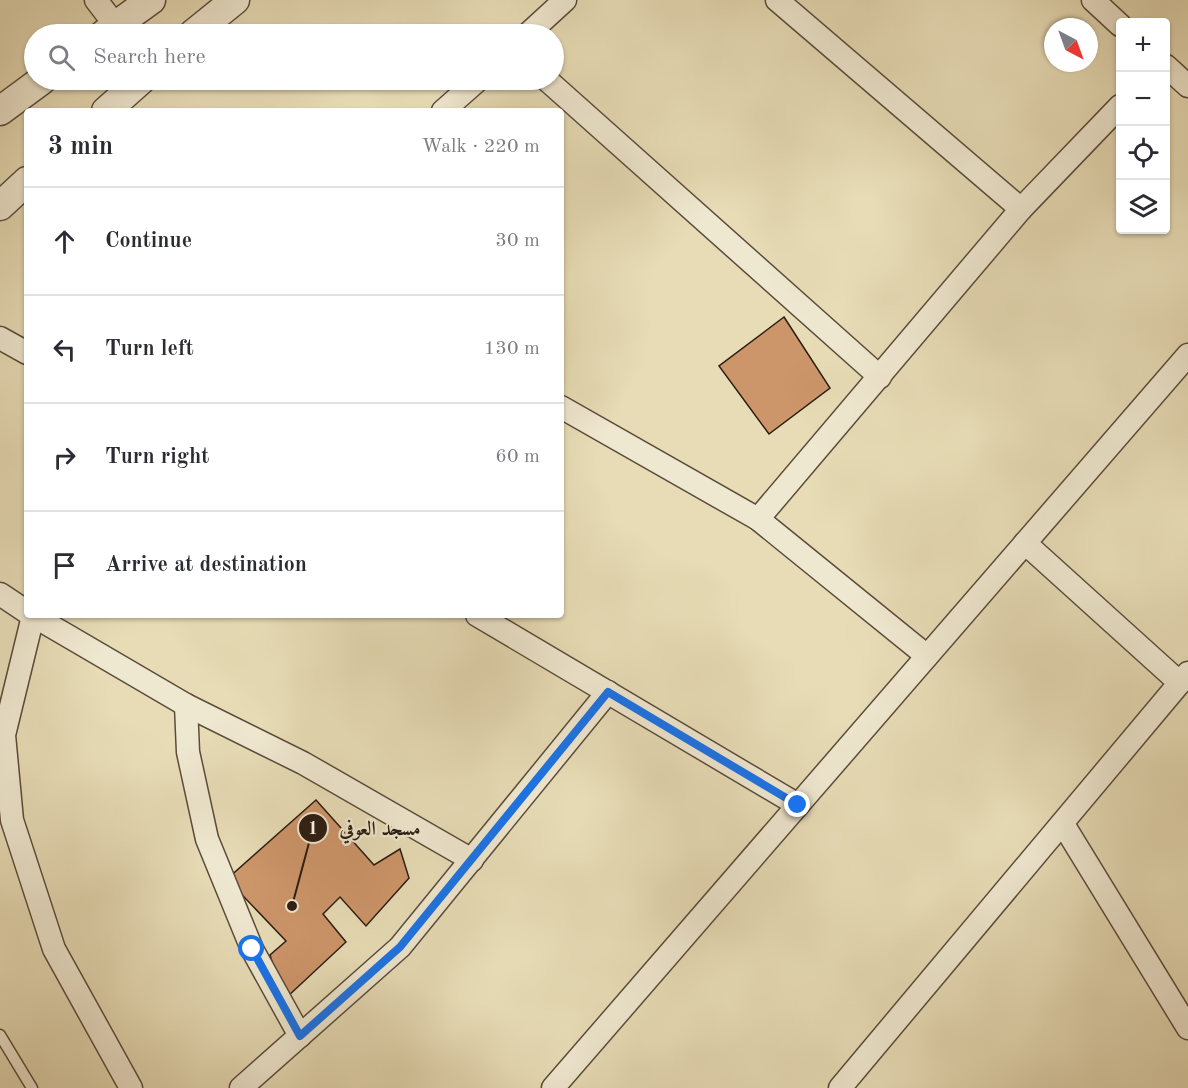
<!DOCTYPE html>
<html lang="en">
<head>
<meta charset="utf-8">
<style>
  :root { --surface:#fff; --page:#f2f2f3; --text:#2b2b33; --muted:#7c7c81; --line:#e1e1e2 }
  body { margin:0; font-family:"Old Standard TT",Amiri,serif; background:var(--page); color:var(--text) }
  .controls { position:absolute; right:18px; top:18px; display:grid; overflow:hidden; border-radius:6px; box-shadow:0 2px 4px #0004 }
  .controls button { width:54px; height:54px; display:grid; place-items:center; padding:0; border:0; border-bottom:2px solid var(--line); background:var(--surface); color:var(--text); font:30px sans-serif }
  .compass { position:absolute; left:1044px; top:18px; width:54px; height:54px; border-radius:50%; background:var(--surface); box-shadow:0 2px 4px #0004; rotate:139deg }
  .stop { position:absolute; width:18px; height:18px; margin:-14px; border:4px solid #1a73e8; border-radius:50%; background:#fff }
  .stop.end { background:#1a73e8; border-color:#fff; box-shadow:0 2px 6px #0008 }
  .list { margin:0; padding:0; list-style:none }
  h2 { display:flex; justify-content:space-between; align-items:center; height:78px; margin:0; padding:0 24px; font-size:26px }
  h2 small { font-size:20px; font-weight:400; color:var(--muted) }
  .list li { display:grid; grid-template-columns:39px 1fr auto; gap:18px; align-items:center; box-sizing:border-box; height:108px; padding:0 24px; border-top:2px solid var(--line) }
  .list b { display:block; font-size:22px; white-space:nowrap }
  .list em { font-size:20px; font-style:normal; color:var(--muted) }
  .icon { flex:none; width:33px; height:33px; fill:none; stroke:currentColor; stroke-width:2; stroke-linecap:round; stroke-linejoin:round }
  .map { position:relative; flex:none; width:1188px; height:1088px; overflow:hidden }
  .search { position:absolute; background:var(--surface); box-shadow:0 2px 4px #0004; left:24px; top:24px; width:540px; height:66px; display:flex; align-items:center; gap:15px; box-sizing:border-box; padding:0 21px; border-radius:33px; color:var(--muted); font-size:22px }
  .panel { position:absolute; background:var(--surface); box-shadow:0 2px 4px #0004; left:24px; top:108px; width:540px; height:510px; border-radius:6px }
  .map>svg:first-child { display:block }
  .building { fill:#cd956a; stroke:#2c1c12; stroke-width:1.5 }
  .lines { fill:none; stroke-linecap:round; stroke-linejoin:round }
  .service-casing { stroke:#5b4c3b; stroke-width:13 }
  .minor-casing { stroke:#5b4c3b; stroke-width:25 }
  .tertiary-casing { stroke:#5b4c3b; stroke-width:31 }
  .service { stroke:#efe8d0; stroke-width:10 }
  .minor { stroke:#efe8d0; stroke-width:22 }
  .tertiary { stroke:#efe8d0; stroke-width:28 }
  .route { stroke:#1a73e8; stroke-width:8 }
  .leader { fill:none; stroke:#2c1c12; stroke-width:2 }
  .callout-dot { fill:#2c1c12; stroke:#efe8d0; stroke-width:2 }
  .mark-label { font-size:18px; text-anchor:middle; font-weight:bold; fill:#fff }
  .callout-label { font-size:20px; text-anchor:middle; font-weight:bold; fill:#2c1c12; stroke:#efe8d0; stroke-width:4.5; stroke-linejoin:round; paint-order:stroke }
</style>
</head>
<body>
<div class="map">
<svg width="1188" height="1088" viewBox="0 0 1188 1088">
  <rect width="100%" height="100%" fill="#e7dcb6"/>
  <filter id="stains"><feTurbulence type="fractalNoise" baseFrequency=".00333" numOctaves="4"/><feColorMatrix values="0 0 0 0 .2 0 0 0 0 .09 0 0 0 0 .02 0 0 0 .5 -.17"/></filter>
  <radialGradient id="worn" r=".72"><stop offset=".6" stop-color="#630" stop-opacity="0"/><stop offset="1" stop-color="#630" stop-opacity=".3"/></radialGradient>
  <g class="building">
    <path d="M784 317 830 388 769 434 719 366Z"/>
    <path d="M316 800 374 865 400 849 409 878 366 926 340 897 323 914 346 942 287 997 274 968 270 955 286 941 227 879Z"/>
  </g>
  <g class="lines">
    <g class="service-casing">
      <path id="service" d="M0 1035 32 1088"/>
    </g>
    <g class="minor-casing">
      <g id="minor">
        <path d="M96 0 116 26"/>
        <path d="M777 0 1021 209"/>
        <path d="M1093 0 1120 25"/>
        <path d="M528 34 565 0"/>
        <path d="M1166 66 1188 86"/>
        <path d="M547 80 880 377"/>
        <path d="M443 111 478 80"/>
        <path d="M0 338 27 353"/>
        <path d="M561 407 758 519 927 656"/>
        <path d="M758 519 1021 209 1120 106"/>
        <path d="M1025 543 1180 683"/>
        <path d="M0 594 27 612"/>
        <path d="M32 615 186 705 303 763 472 860"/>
        <path d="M477 615 798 805"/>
        <path d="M33 616 4 735 12 820 54 949 131 1088"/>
        <path d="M186 705 188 752 207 839 252 949 300 1036"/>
        <path d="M1063 824 1188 1028"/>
        <path d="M241 1088 400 947 608 692"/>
        <path d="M553 1088 1188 355"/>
        <path d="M840 1088 1188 673"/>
      </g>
    </g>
    <g class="tertiary-casing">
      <g id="tertiary">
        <path d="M104 34 151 0"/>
        <path d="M193 34 235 0"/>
        <path d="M0 111 42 80"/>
        <path d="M106 111 141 80"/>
        <path d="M0 206 27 181"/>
      </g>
    </g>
    <use href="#service" class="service"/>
    <use href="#minor" class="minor"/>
    <use href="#tertiary" class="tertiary"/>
  </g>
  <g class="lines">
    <path class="route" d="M252 949 300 1036 400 947 608 692 798 805"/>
  </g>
  <path class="leader" d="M292 906L313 828"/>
  <g class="callout-dot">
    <circle cx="292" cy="906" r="6"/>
    <circle cx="313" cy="828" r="15"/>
  </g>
  <g class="mark-label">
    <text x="313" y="834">1</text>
  </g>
  <g class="callout-label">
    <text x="380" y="835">مسجد العوفي</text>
  </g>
  <rect width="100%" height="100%" filter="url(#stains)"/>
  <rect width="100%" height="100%" fill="url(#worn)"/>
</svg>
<div class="controls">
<button>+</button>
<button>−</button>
<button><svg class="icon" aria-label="locate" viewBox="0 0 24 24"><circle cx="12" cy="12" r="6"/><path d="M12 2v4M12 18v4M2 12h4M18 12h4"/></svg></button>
<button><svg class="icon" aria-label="layers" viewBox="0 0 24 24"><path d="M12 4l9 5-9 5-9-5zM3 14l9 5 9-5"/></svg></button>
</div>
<svg class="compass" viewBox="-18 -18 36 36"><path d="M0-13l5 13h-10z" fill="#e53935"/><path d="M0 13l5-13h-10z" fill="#7c7c81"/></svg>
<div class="stop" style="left:252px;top:949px"></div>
<div class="stop end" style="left:798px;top:805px"></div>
<div class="search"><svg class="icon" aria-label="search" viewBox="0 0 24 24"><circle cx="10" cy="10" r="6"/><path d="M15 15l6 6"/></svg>Search here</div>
<section class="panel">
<h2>3 min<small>Walk · 220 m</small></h2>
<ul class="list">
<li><svg class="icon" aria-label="ahead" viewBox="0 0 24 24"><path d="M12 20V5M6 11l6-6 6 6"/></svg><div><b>Continue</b></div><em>30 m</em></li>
<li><svg class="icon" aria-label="left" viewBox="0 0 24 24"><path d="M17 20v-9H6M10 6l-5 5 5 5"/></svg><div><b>Turn left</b></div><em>130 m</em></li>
<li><svg class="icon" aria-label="right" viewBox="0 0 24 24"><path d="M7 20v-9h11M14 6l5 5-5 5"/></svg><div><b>Turn right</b></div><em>60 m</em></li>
<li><svg class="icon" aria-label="arrive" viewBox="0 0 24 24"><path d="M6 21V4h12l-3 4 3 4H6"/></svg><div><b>Arrive at destination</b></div></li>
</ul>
</section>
</div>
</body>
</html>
